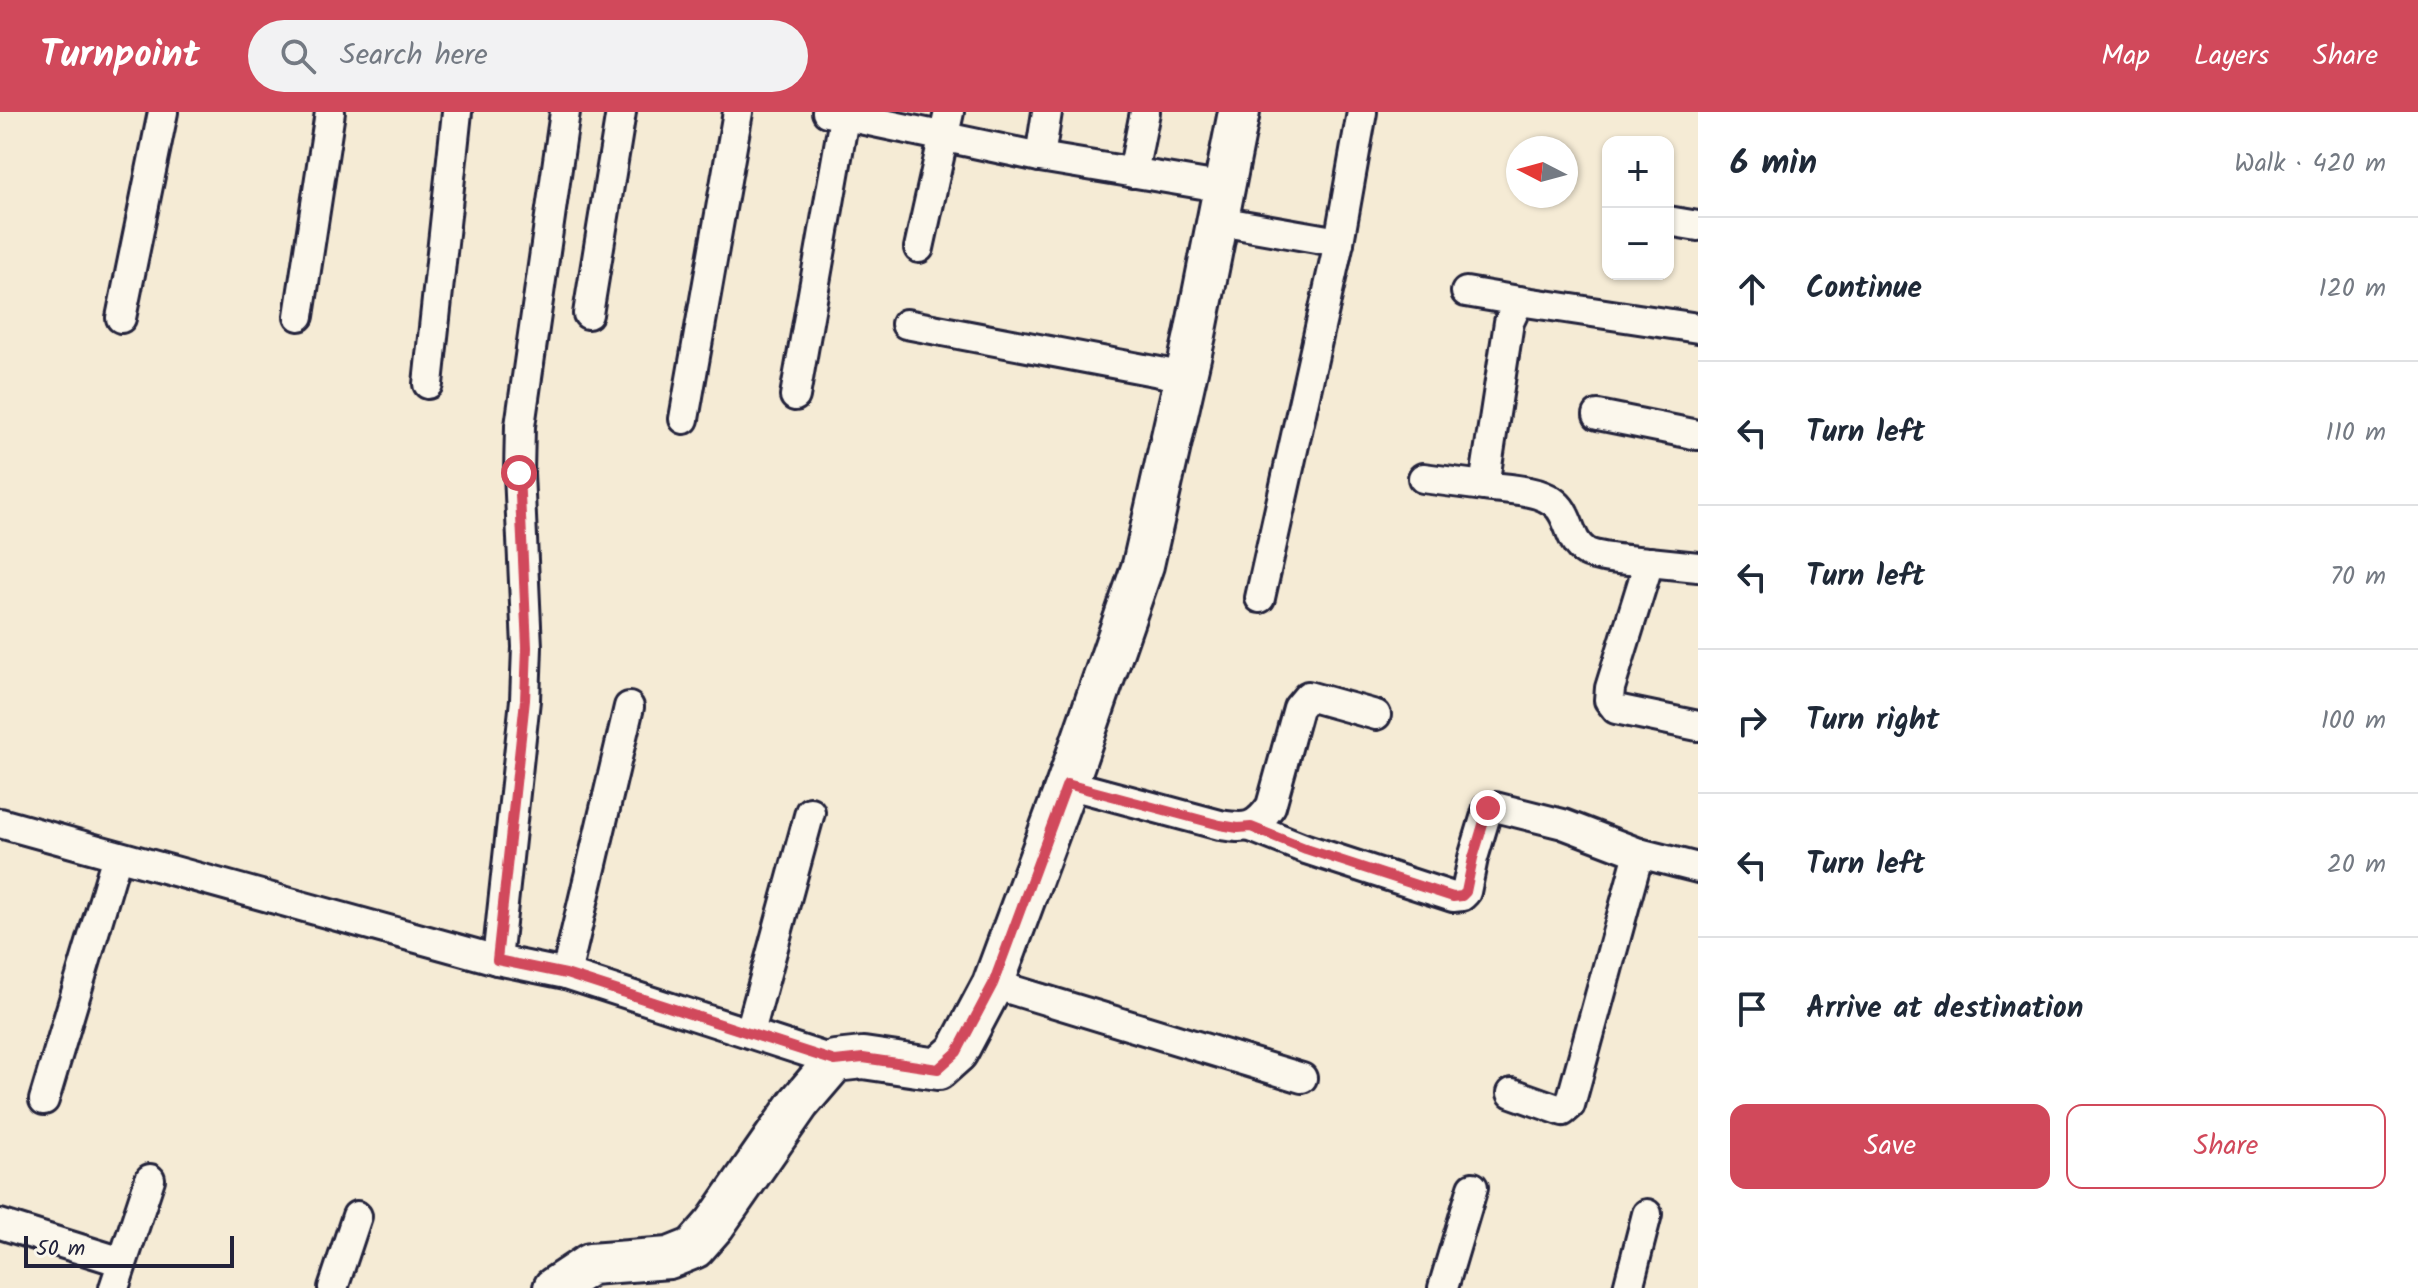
<!DOCTYPE html>
<html lang="en">
<head>
<meta charset="utf-8">
<style>
  :root { --surface:#fff; --page:#f2f2f3; --text:#1f2937; --muted:#747a83; --line:#e0e1e3; --accent:#d1495b }
  body { margin:0; font-family:Kalam,sans-serif; background:var(--page); color:var(--text) }
  .controls { position:absolute; right:24px; top:24px; display:grid; overflow:hidden; border-radius:16px; box-shadow:0 2px 6px #0004 }
  .controls button { width:72px; height:72px; display:grid; place-items:center; padding:0; border:0; border-bottom:2px solid var(--line); background:var(--surface); color:var(--text); font:40px sans-serif }
  .compass { position:absolute; left:1506px; top:24px; width:72px; height:72px; border-radius:50%; background:var(--surface); box-shadow:0 2px 6px #0004; rotate:276deg }
  .scale { position:absolute; left:24px; bottom:20px; width:210px; box-sizing:border-box; padding-left:8px; border:4px solid #22223b; border-top:0; font-size:22px; line-height:28px; white-space:nowrap; color:#22223b; -webkit-text-stroke:6px #fbf7ec; paint-order:stroke }
  .stop { position:absolute; width:24px; height:24px; margin:-18px; border:6px solid #d1495b; border-radius:50%; background:#fff }
  .stop.end { background:#d1495b; border-color:#fff; box-shadow:0 2px 8px #0008 }
  .list { margin:0; padding:0; list-style:none }
  h2 { display:flex; justify-content:space-between; align-items:center; height:104px; margin:0; padding:0 32px; font-size:34px }
  h2 small { font-size:26px; font-weight:400; color:var(--muted) }
  .list li { display:grid; grid-template-columns:52px 1fr auto; gap:24px; align-items:center; box-sizing:border-box; height:144px; padding:0 32px; border-top:2px solid var(--line) }
  .list b { display:block; font-size:30px; white-space:nowrap }
  .list em { font-size:26px; font-style:normal; color:var(--muted) }
  .actions { display:flex; gap:16px; padding:24px 32px }
  .actions a { flex:1; padding:18px 0; border:2px solid var(--accent); border-radius:16px; text-align:center; font-size:28px; color:var(--accent) }
  .actions .main { background:var(--accent); color:#fff }
  .icon { flex:none; width:44px; height:44px; fill:none; stroke:currentColor; stroke-width:2; stroke-linecap:round; stroke-linejoin:round }
  .map { position:relative; flex:none; width:1698px; height:1176px; overflow:hidden }
  header { display:flex; align-items:center; gap:48px; box-sizing:border-box; height:112px; padding:0 40px; background:var(--accent); color:#fff }
  header strong { font-size:38px }
  nav { display:flex; gap:44px; margin-inline-start:auto; font-size:28px }
  .search { width:560px; height:72px; background:var(--page); display:flex; align-items:center; gap:20px; box-sizing:border-box; padding:0 28px; border-radius:44px; color:var(--muted); font-size:30px }
  main { display:flex }
  aside { flex:1; background:var(--surface) }
  .map>svg:first-child { display:block }
  .lines { fill:none; stroke-linecap:round; stroke-linejoin:round }
  .street-casing { stroke:#22223b; stroke-width:34 }
  .secondary-casing { stroke:#22223b; stroke-width:46 }
  .street { stroke:#fbf7ec; stroke-width:28 }
  .secondary { stroke:#fbf7ec; stroke-width:40 }
  .route { stroke:#d1495b; stroke-width:10 }
</style>
</head>
<body>
<header>
<strong>Turnpoint</strong>
<div class="search"><svg class="icon" aria-label="search" viewBox="0 0 24 24"><circle cx="10" cy="10" r="6"/><path d="M15 15l6 6"/></svg>Search here</div>
<nav><a>Map</a><a>Layers</a><a>Share</a></nav>
</header>
<main>
<div class="map">
<svg width="1698" height="1176" viewBox="0 0 1698 1176">
  <rect width="100%" height="100%" fill="#f5ebd5"/>
  <filter id="ink" filterUnits="userSpaceOnUse"><feTurbulence type="fractalNoise" baseFrequency=".0125" numOctaves="2"/><feDisplacementMap in="SourceGraphic" scale="16" xChannelSelector="R" yChannelSelector="G"/><feConvolveMatrix kernelMatrix="1 2 1 2 8 2 1 2 1" color-interpolation-filters="sRGB"/></filter>
  <g filter="url(#ink)">
    <g class="lines">
      <g class="street-casing">
        <g id="street">
          <path d="M827 0 1040 45 1226 76"/>
          <path d="M1040 45 1047 0"/>
          <path d="M1133 61 1145 0"/>
          <path d="M1219 109 1339 130"/>
          <path d="M1668 109 1698 114"/>
          <path d="M919 136 949 0"/>
          <path d="M1466 180 1519 189"/>
          <path d="M588 202 621 0"/>
          <path d="M299 204 330 0"/>
          <path d="M121 206 163 0"/>
          <path d="M906 212 1186 265"/>
          <path d="M428 272 457 0"/>
          <path d="M795 284 845 0"/>
          <path d="M1598 303 1698 323"/>
          <path d="M684 307 738 0"/>
          <path d="M1423 366 1484 374"/>
          <path d="M1649 450C1633 448 1599 447 1586 440 1572 431 1571 416 1564 403 1552 376 1510 378 1484 374L1509 210 1519 189 1698 216"/>
          <path d="M1698 455 1649 450 1610 576 1609 588 1616 597 1698 614"/>
          <path d="M1260 486 1339 130 1362 0"/>
          <path d="M1067 672 1220 713C1246 717 1255 717 1271 694L1298 596 1308 584 1376 603"/>
          <path d="M0 711 497 848 566 862 835 949"/>
          <path d="M1251 715 1306 737 1453 785 1462 784 1466 780 1473 746 1488 696 1495 695 1563 712 1639 741"/>
          <path d="M497 848 525 588 527 535 519 361 520 314 565 0"/>
          <path d="M566 862 629 595"/>
          <path d="M993 872 1302 966"/>
          <path d="M750 920 810 700"/>
          <path d="M1512 981 1563 999 1570 993 1639 741 1698 756"/>
          <path d="M44 988 117 744"/>
          <path d="M0 1112 122 1150"/>
          <path d="M114 1176 150 1067"/>
          <path d="M333 1176 357 1104"/>
          <path d="M1443 1176 1473 1075"/>
          <path d="M1628 1176 1647 1102"/>
        </g>
      </g>
      <g class="secondary-casing">
        <path id="secondary" d="M554 1176 590 1152 669 1146 694 1136 715 1112 799 991 835 949 863 946 938 957 957 940 993 872 1067 672 1143 453 1195 223 1239 0"/>
      </g>
      <use href="#street" class="street"/>
      <use href="#secondary" class="secondary"/>
    </g>
  </g>
  <g class="lines" filter="url(#ink)">
    <path class="route" d="M519 361 527 535 525 588 497 848 566 862 835 949 863 946 938 957 957 940 993 872 1067 672 1220 713 1238 716 1251 715 1306 737 1453 785 1462 784 1466 780 1473 746 1488 696"/>
  </g>
</svg>
<div class="controls">
<button>+</button>
<button>−</button>
</div>
<svg class="compass" viewBox="-18 -18 36 36"><path d="M0-13l5 13h-10z" fill="#e53935"/><path d="M0 13l5-13h-10z" fill="#747a83"/></svg>
<div class="scale">50 m</div>
<div class="stop" style="left:519px;top:361px"></div>
<div class="stop end" style="left:1488px;top:696px"></div>
</div>
<aside>
<h2>6 min<small>Walk · 420 m</small></h2>
<ul class="list">
<li><svg class="icon" aria-label="ahead" viewBox="0 0 24 24"><path d="M12 20V5M6 11l6-6 6 6"/></svg><div><b>Continue</b></div><em>120 m</em></li>
<li><svg class="icon" aria-label="left" viewBox="0 0 24 24"><path d="M17 20v-9H6M10 6l-5 5 5 5"/></svg><div><b>Turn left</b></div><em>110 m</em></li>
<li><svg class="icon" aria-label="left" viewBox="0 0 24 24"><path d="M17 20v-9H6M10 6l-5 5 5 5"/></svg><div><b>Turn left</b></div><em>70 m</em></li>
<li><svg class="icon" aria-label="right" viewBox="0 0 24 24"><path d="M7 20v-9h11M14 6l5 5-5 5"/></svg><div><b>Turn right</b></div><em>100 m</em></li>
<li><svg class="icon" aria-label="left" viewBox="0 0 24 24"><path d="M17 20v-9H6M10 6l-5 5 5 5"/></svg><div><b>Turn left</b></div><em>20 m</em></li>
<li><svg class="icon" aria-label="arrive" viewBox="0 0 24 24"><path d="M6 21V4h12l-3 4 3 4H6"/></svg><div><b>Arrive at destination</b></div></li>
</ul>
<div class="actions"><a class="main">Save</a><a>Share</a></div>
</aside>
</main>
</body>
</html>
